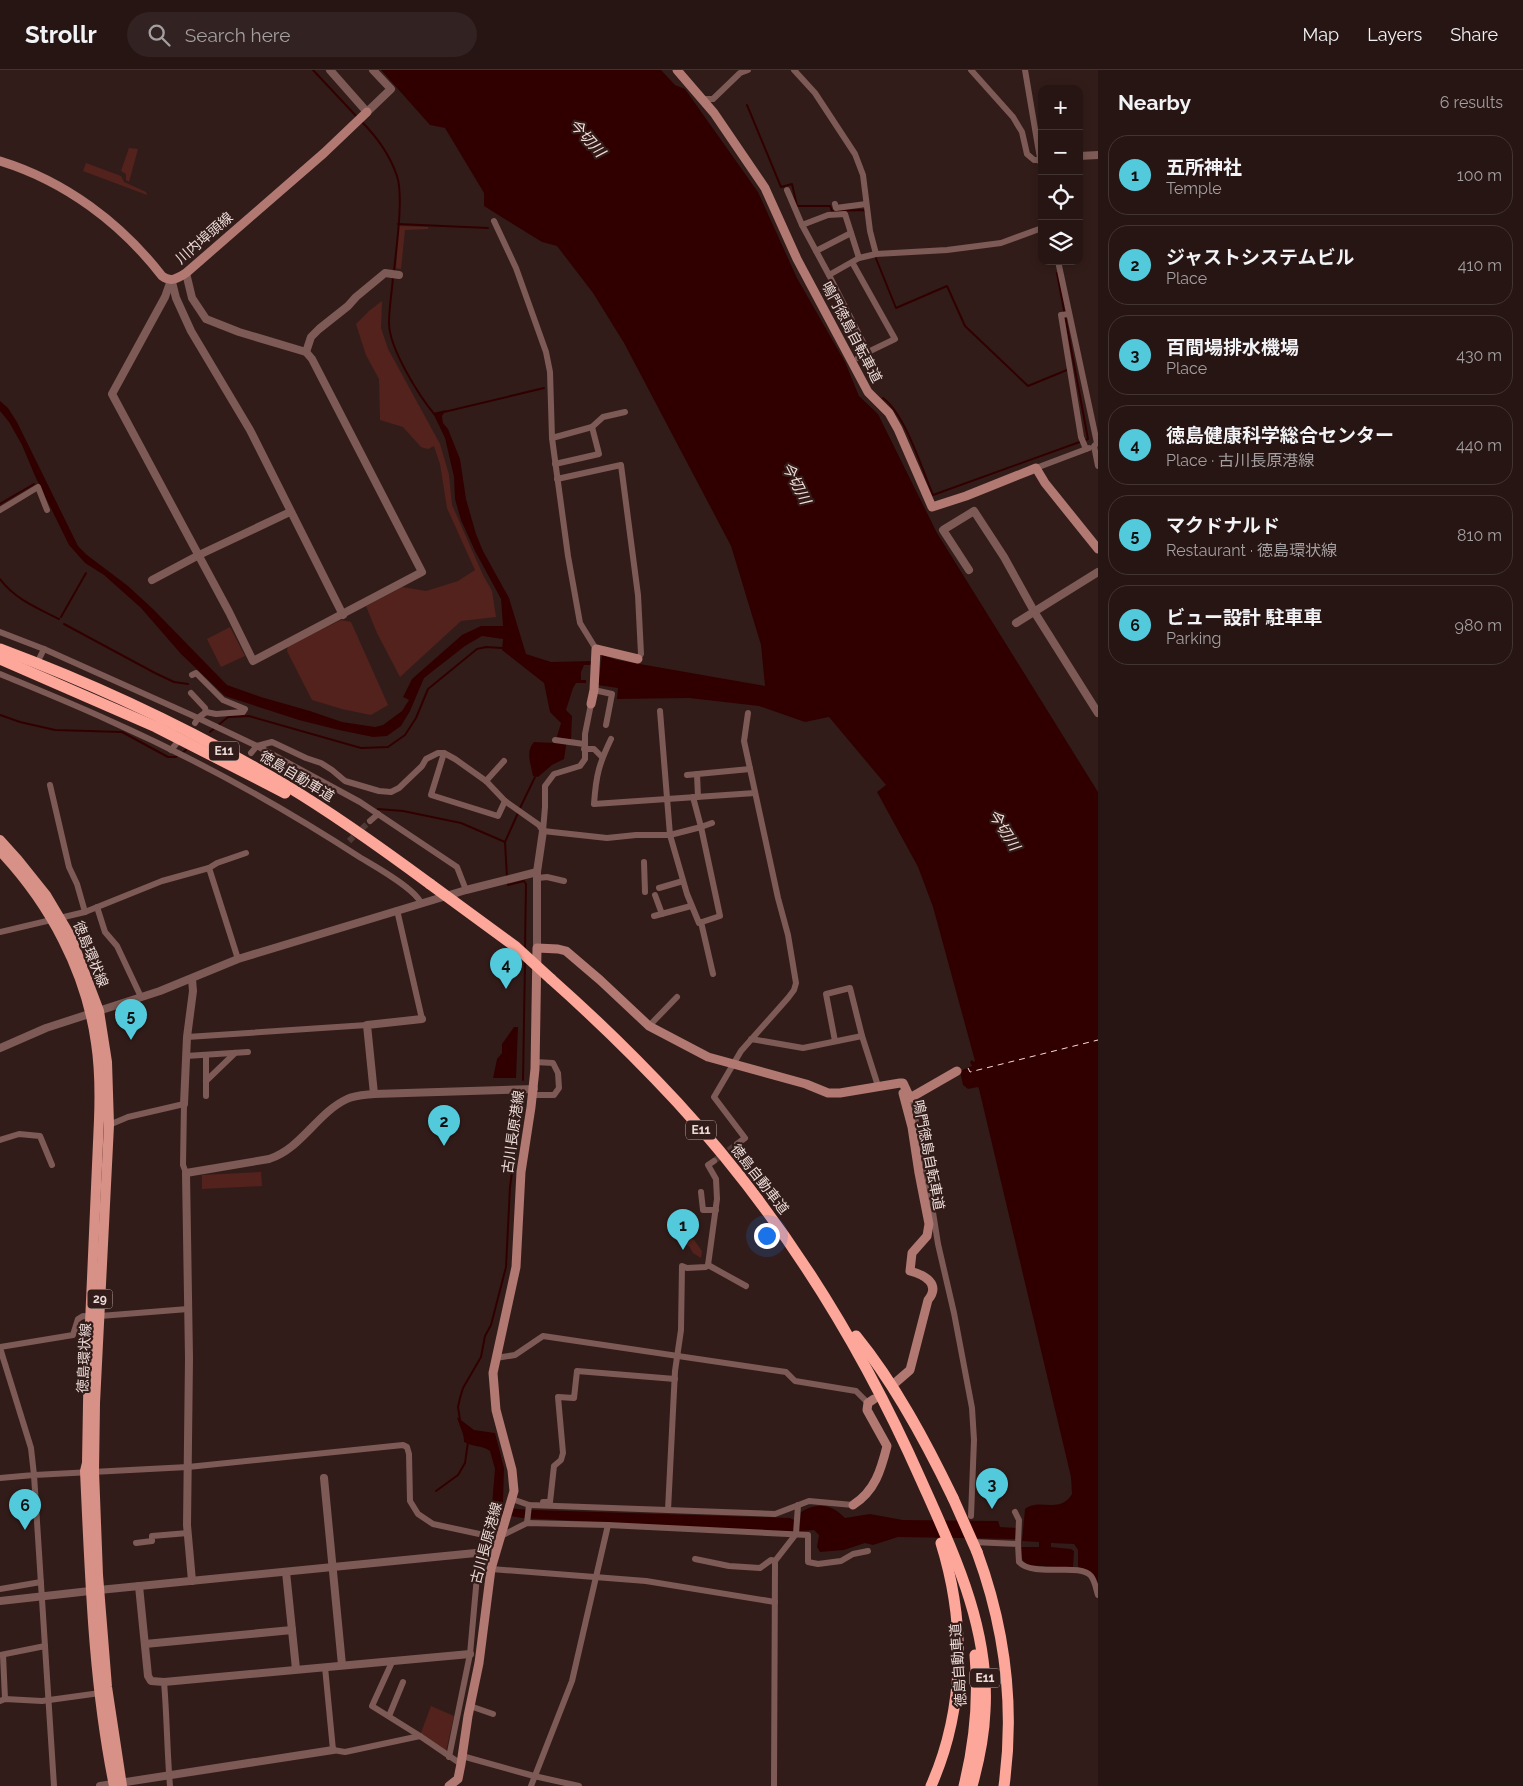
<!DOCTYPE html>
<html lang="en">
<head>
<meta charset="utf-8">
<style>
  :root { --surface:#261513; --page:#322221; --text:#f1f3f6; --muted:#a49fa0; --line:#423433; --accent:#53cadc }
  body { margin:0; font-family:Raleway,"Noto Sans JP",sans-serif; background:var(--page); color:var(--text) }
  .controls { position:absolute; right:15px; top:15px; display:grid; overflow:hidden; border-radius:10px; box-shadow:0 2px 8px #0003 }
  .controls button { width:45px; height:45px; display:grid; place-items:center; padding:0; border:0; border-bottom:1px solid var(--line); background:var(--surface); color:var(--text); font:25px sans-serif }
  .you { position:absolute; left:766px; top:1165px; width:18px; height:18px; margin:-12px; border:4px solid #fff; border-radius:50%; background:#1a73e8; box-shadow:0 0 0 8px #1a73e833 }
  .badge { display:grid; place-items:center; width:32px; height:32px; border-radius:50%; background:var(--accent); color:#111; font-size:16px; font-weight:700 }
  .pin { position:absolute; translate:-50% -41px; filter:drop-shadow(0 1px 2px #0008) }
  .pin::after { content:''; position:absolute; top:26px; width:18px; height:15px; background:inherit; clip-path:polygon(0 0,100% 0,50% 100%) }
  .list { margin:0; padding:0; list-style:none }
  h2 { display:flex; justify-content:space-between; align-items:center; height:65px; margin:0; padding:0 20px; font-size:21px }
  h2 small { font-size:16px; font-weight:400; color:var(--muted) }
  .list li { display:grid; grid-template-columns:32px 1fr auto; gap:15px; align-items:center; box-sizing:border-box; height:80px; margin:0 10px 10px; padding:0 10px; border:1px solid var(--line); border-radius:20px }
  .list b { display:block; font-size:19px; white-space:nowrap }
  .list p { margin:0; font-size:16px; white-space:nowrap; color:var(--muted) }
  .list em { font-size:16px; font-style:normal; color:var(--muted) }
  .icon { flex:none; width:28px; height:28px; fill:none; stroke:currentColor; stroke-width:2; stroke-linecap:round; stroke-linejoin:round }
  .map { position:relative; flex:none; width:1098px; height:1716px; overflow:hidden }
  header { display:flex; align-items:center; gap:30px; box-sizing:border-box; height:70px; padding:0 25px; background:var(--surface); border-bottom:1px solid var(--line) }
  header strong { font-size:24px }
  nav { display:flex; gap:28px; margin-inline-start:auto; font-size:18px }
  .search { width:350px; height:45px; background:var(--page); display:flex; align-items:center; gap:12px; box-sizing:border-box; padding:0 18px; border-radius:28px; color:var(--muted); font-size:19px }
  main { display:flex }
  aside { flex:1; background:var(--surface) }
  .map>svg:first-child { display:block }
  .green { fill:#53221c }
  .water { fill:#300000 }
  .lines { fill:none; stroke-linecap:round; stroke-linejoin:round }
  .stream { stroke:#300000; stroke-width:2 }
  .ferry { stroke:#f5ddd9; stroke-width:1; stroke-dasharray:6 5; stroke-linecap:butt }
  .minor-tunnel { stroke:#4e3936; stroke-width:6; stroke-dasharray:6 3; stroke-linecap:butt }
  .minor { stroke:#7d5a55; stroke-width:6 }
  .tertiary { stroke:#7d5a55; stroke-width:8 }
  .secondary { stroke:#b17971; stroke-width:9 }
  .primary { stroke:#d89186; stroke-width:10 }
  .motorway { stroke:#fda69a; stroke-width:11 }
  .motorway-bridge { stroke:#fda69a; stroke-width:11 }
  .labels { text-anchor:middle; stroke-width:4.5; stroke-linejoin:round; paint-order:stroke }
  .shield { fill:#321c19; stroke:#b4a29f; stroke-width:1 }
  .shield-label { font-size:12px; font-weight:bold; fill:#ebdbd8 }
  .street-label { font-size:14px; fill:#ebdbd8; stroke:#321c19 }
  .water-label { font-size:15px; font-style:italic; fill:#f5ddd9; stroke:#321c19 }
</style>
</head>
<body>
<header>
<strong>Strollr</strong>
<div class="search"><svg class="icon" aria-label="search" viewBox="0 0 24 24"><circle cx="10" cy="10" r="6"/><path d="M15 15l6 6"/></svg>Search here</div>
<nav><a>Map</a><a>Layers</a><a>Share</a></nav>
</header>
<main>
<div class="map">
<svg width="1098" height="1716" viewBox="0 0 1098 1716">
  <rect width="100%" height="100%" fill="#321c19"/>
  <g class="green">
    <path d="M129 78 138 79 129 112 126 110V104L121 101Z"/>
    <path d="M86 93 121 106 124 112 146 122 147 125 83 101Z"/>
    <path d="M399 156 428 157V159L405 160 401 199 396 198Z"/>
    <path d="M382 231 381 258 388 279 440 374 449 405 452 435 483 505 492 521 496 547 461 551 400 607 377 563 366 536 402 517 426 521 458 511 475 500 447 438 440 394 434 376 428 379 421 377 403 357 380 350 379 309 366 285 356 254 369 241Z"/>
    <path d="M341 550 351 552 388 635 371 645 342 639 312 630 287 581 288 576Z"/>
    <path d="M230 557 245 586 221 597 207 569Z"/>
    <path d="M261 1102 262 1116 202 1119V1105Z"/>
    <path d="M673 1158 694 1170 702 1181 701 1188 693 1183 689 1176 674 1169Z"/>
    <path d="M431 1636 454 1646 446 1681 421 1663Z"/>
  </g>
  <g class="water">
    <path d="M381 0H661L675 15 685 19 758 122 797 208 845 292 859 326 878 344 937 463 1098 722V1516C1094 1505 1090 1499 1078 1498V1480L1074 1474 1051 1473V1477L1071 1479 1074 1481 1073 1498 1026 1495 1021 1487 1020 1477H1039V1472L1022 1471 1025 1439C1039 1427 1059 1445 1072 1424L1071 1407 979 1019 978 1017 968 1019 963 1015 960 1001 972 996 970 992 972 990 974 992 975 991 933 837 918 797 877 722 886 715 829 647 805 652 759 636 689 628 617 629 618 618 598 615 602 585 617 590 765 616 761 575 731 476 624 273 593 223 557 176 542 172 484 136V123L445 58 430 55Z"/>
    <path d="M0 331 8 338 17 352 78 476 87 485 128 516 153 539 227 615 261 627 310 641 342 652 375 657 383 655 402 641 409 630 403 627 412 609 462 565 481 556H503L501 529 475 481 461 450 455 429 454 407 445 368 433 343 446 340 442 346 443 353 448 359 460 389 466 429 476 464 483 481 509 528 526 584 551 592 593 591 592 595H584L581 602V610H586V613H576L573 618 566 640 572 646 571 670H567L564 689 552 695 538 707 533 706C531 694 525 682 534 672L555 673 561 653 550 642 544 613 502 580 503 569 482 566 465 576 424 608 410 641 401 656 387 666 373 667 339 660 299 650 225 626 181 584 141 538 104 505 85 493 69 475 35 406 22 375 9 352 0 341Z"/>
    <path d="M514 957H518L516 1008H493L497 989 502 983V974Z"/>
    <path d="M457 1347 474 1360 495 1363 504 1398 503 1433 501 1436 517 1439 535 1440 790 1448 800 1453 801 1442C817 1432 832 1434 845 1448L870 1444 903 1450 998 1451 1000 1457 1017 1458V1469L898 1467 873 1475 865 1473 844 1480 820 1482 817 1477 819 1465 814 1460 787 1462 522 1448 499 1444 496 1453 490 1454 487 1463 483 1459 490 1446 488 1439 492 1435 495 1399 490 1381C481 1375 473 1377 464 1372 464 1362 459 1356 457 1347Z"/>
  </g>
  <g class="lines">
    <g class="stream">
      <path d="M313 0 358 48"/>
      <path d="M747 35 781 117 792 114 797 136H830L832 141 864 140 865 142"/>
      <path d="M361 51C377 67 390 85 397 106 404 127 396 179 394 202"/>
      <path d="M398 154 488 158"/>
      <path d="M875 186 896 238 947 216 965 256 1028 316 1067 300"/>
      <path d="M393 207C392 222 389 238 389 253 389 278 419 326 435 345"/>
      <path d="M883 328C905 344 922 399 933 425L1088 369 1057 203"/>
      <path d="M444 342 544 318"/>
      <path d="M0 434 34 414"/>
      <path d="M0 509C15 529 37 538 59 549"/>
      <path d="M61 547 86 503"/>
      <path d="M64 554 155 603 174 612 188 614"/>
      <path d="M0 645 20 652 55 660 122 662 168 687H176L178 685"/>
      <path d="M210 662 228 647 249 646 361 678 388 677 405 665 416 648 428 619 477 579 486 577 502 578"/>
      <path d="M182 683 186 680"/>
      <path d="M520 738 535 707"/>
      <path d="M378 739 403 741 461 753 505 772"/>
      <path d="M507 808 505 772 518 743"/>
      <path d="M508 813V815L524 811 526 814 525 879"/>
      <path d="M523 1010 525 891"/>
      <path d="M460 1350 458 1337 460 1328 463 1318 481 1287 485 1266 491 1255 506 1197 510 1117 522 1028"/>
      <path d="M436 1421 458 1405 465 1393 468 1372"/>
      <path d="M479 1514 482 1494"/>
    </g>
    <path class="ferry" d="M968 998 970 1002 1098 970"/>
    <g class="minor-tunnel">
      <path d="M349 771 370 751"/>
      <path d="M714 1091 737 1074"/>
    </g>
    <g class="minor">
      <path d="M794 0 815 23 855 84 863 105 870 161 876 184"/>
      <path d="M971 0 1013 47 1022 62 1027 84 1034 90H1040"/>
      <path d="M1025 0 1042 100"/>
      <path d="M702 29H713L740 3 748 0"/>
      <path d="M787 120 802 155 829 205"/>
      <path d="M835 134 836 138 866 134"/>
      <path d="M494 151 516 198 546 282 550 302 552 368 568 486 580 553 596 579"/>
      <path d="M802 155 828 145 845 144 859 188"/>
      <path d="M816 181 851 163"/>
      <path d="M1058 191 1097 373 1094 376 1098 396"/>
      <path d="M852 192 895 269 868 282 829 205 859 188 876 184 947 180 1001 173 1042 158"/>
      <path d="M1069 244 1061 245 1081 367 1086 379"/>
      <path d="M858 288 868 282"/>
      <path d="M552 368 592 357 603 347 625 342"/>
      <path d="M555 394 599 384 592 357"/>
      <path d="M1036 398 1089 378"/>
      <path d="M557 409 621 395 638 525 641 584 638 589"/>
      <path d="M0 440 38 417 47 440"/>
      <path d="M0 562 44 579 198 648 206 642"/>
      <path d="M40 587 44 579"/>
      <path d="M0 604C36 619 73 634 108 650 196 689 281 736 361 788 376 797 414 818 421 833"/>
      <path d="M594 620 612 624 606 655"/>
      <path d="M191 623 205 638 206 642 216 644 243 642 245 639 223 630 196 603 192 605"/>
      <path d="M195 653 198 648 257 676 360 732 457 797 466 820"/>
      <path d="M611 669C599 694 596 705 594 734L755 723"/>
      <path d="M555 670 584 674"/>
      <path d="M584 679H594L602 687"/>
      <path d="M171 680 176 674"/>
      <path d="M251 683 257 676 272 672 306 688 321 693 332 700 345 711 379 721 391 722 399 718 422 696 426 689 438 683H444L455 689 486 711 505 731 539 755 543 761"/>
      <path d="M444 683 431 725 498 746 505 731"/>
      <path d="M697 704 698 727"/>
      <path d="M687 705 750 699"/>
      <path d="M486 711 504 691"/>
      <path d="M50 715 69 797 77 814 85 842"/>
      <path d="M693 727 701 757 712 753"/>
      <path d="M370 751 378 744"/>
      <path d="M701 757 720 846 699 853 687 824 670 765Z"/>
      <path d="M543 761 607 768 636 765H670L660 641"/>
      <path d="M543 761 545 737V716L554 704 580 696 585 689V664L591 634"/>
      <path d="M644 792 645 822"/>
      <path d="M209 798 238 889"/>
      <path d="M538 808 547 807 564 811"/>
      <path d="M659 818 683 811"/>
      <path d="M655 825 662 844"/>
      <path d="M97 837 105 862 117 876 141 927"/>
      <path d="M397 840 422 949"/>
      <path d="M654 846 691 836"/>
      <path d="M701 852 713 904"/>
      <path d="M0 862 85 842 162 811 209 798 217 793 246 783"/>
      <path d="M649 956 677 927"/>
      <path d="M187 967 367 955"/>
      <path d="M751 969 803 978 862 966"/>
      <path d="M835 971 826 924 850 918 862 966 878 1016"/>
      <path d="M186 986 248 982"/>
      <path d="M206 1011 235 983"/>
      <path d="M533 1025H554L559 1018 558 1003 553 993 535 992"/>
      <path d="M206 1026V985"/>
      <path d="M910 1028 923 1079 938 1174 954 1243 972 1338 974 1370 971 1446"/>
      <path d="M109 1055 128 1047 184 1034 183 1095 186 1103"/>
      <path d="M0 1070 19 1064 40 1066 52 1095"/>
      <path d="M737 1074 745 1068 714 1027 741 981 788 928 794 920 796 913 788 865 778 828 744 671 748 643"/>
      <path d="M701 1122 703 1140H716"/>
      <path d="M708 1195 746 1216"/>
      <path d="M100 1246 188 1239"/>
      <path d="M0 1277 73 1265 78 1249 83 1246 90 1247"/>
      <path d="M0 1278 31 1378 34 1405 0 1408"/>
      <path d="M496 1288 515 1285 543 1266 786 1302 795 1311 856 1321 868 1333"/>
      <path d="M512 1429 529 1435 775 1444 809 1431 853 1435"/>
      <path d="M543 1432H550L554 1396 561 1390 563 1383 558 1327 574 1328 577 1301 675 1309"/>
      <path d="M668 1440 675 1301 681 1260 682 1196 687 1198 706 1197 708 1195 717 1129 716 1109 708 1095 714 1091"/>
      <path d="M1015 1442 1019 1450 1018 1474"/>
      <path d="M527 1453 529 1435"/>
      <path d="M501 1466 527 1453 608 1455 808 1465V1492L818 1494 841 1491 853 1484 868 1481"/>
      <path d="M972 1472 1018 1474 1019 1492C1034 1508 1080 1492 1091 1506 1095 1511 1096 1519 1098 1525"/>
      <path d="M136 1473 152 1471V1466L188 1463"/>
      <path d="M695 1489 729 1496 760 1498 771 1490 775 1491"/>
      <path d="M491 1499 646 1511 775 1532"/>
      <path d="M0 1519 41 1512"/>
      <path d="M0 1585 45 1576"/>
      <path d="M3 1585 5 1629"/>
      <path d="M393 1590 372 1636 420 1666"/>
      <path d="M325 1597 333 1680 345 1682 420 1666 461 1694"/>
      <path d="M164 1612C167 1647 167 1681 170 1716"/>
      <path d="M0 1631 5 1629 42 1631 100 1623"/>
      <path d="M470 1636 493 1644"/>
      <path d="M389 1646 403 1612"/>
      <path d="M462 1686 534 1706 579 1716"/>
      <path d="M449 1687 470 1584 479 1484"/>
      <path d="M54 1716 34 1405 188 1397 403 1375 407 1377 409 1384 410 1431 418 1444 433 1454 484 1465 498 1476"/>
      <path d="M531 1716 572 1611 608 1455"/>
      <path d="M774 1716 775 1491 796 1464 798 1435"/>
    </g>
    <g class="tertiary">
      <path d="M330 0 367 42 391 19 373 0"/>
      <path d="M1079 86 1098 85"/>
      <path d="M1040 90H1042"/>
      <path d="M171 210 165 227 112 324 229 542 253 591 422 502 312 289 306 282 239 262 206 249 192 228 186 203"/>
      <path d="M172 212 176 228 191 261 250 360 343 545"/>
      <path d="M306 282 311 267 319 259 348 236 356 227 385 203 399 205"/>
      <path d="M969 500 943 460 974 441 1004 487 1035 543 1098 643"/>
      <path d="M152 510 199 485 290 442"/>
      <path d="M1016 553 1098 502"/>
      <path d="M537 878V802L543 761"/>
      <path d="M0 978 46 958 160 921 238 889 466 820 537 802"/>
      <path d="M374 1024 367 955 422 949"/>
      <path d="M184 1034 187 967 193 921 192 909"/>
      <path d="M324 1408 342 1595"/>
      <path d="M286 1502 296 1599"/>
      <path d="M192 1511 187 1455 189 1288 186 1103 269 1089C302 1078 317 1043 347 1029 355 1025 365 1025 374 1024L534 1019"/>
      <path d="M139 1516 148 1606 151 1611 164 1612 470 1584"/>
      <path d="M0 1531 99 1520 496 1481"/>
      <path d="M145 1574 292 1560"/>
      <path d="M100 1716 333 1680"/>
    </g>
    <g class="secondary">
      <path d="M677 0 714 43 765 118 797 189 868 322 889 343 898 359 932 437 966 426 1036 398 1045 413 1098 479"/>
      <path d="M0 91C65 111 121 153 162 206 171 213 178 208 186 203L324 83 367 42"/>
      <path d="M591 634 594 620 596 579 638 589"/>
      <path d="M895 1313 910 1300 928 1230C941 1214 925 1205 910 1201L912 1183 927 1166 929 1154 919 1103 912 1057 903 1023"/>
      <path d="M853 1435C875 1421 881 1400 887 1376L867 1340 868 1333 874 1329"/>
      <path d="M449 1716 458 1709 461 1694 468 1646 479 1593 491 1499 514 1421 512 1400 496 1340 493 1303 516 1197 521 1102 531 1037 535 999 537 878 558 879 566 881 600 910 649 956 708 987 806 1014 828 1023H840L900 1013H903L910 1028 957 1001"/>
    </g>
    <g class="primary">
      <path d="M0 770 18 790 46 825 71 867 99 941 107 992 109 1055 95 1333 94 1401 98 1505 107 1617 122 1716"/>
      <path d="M0 781C50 834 86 901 96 973 100 999 100 1024 99 1050L89 1276 87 1393 85 1401C90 1506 93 1613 114 1716"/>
    </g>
    <g class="motorway">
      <path d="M0 579C99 616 196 662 287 716 337 746 384 780 430 814"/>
      <path d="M0 589 156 657 285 723"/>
      <path d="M551 909C595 948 637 989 677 1032 779 1143 860 1272 921 1410 954 1484 990 1558 985 1641 984 1667 979 1691 972 1716"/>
      <path d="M856 1266C895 1314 926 1372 953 1428"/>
      <path d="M977 1482C1005 1558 1015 1636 1004 1716"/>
      <path d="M931 1716C965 1639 966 1553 941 1473"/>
      <path d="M964 1716C975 1672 979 1630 975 1585"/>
    </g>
    <g class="motorway-bridge">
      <path d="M430 814 516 877 551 909"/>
      <path d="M953 1428 977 1482"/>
    </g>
  </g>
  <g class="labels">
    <g class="shield">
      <rect x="209" y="671.5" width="30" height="19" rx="4"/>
      <rect x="686" y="1050.5" width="30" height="19" rx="4"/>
      <rect x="87.5" y="1219.5" width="25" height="19" rx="4"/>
      <rect x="970" y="1598.5" width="30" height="19" rx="4"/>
    </g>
    <g class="shield-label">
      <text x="224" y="685">E11</text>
      <text x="701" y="1064">E11</text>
      <text x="100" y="1233">29</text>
      <text x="985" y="1612">E11</text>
    </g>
    <g class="street-label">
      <text transform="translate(204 168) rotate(-41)" y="5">川内埠頭線</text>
      <text transform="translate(852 262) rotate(62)" y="5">鳴門徳島自転車道</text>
      <text transform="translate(297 706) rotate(31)" y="5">徳島自動車道</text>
      <text transform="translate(91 884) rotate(68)" y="5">徳島環状線</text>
      <text transform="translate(513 1062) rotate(-82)" y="5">古川長原港線</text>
      <text transform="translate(929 1085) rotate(79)" y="5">鳴門徳島自転車道</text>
      <text transform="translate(760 1109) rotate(52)" y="5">徳島自動車道</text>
      <text transform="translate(84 1288) rotate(-87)" y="5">徳島環状線</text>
      <text transform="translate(486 1473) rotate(-75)" y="5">古川長原港線</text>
      <text transform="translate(958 1595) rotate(-94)" y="5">徳島自動車道</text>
    </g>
    <g class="water-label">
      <text transform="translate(587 68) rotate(48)" y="5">今切川</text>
      <text transform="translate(796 413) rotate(63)" y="5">今切川</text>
      <text transform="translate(1004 760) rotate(58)" y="5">今切川</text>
    </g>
  </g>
</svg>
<div class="controls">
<button>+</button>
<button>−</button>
<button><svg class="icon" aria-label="locate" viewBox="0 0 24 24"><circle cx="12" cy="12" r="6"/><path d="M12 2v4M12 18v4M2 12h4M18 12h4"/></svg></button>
<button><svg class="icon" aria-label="layers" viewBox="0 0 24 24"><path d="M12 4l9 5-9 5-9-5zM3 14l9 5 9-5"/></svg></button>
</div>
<div class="you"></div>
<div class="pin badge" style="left:683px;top:1180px">1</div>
<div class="pin badge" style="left:444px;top:1076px">2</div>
<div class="pin badge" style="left:992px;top:1439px">3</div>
<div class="pin badge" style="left:506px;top:919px">4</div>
<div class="pin badge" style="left:131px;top:970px">5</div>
<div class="pin badge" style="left:25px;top:1460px">6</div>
</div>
<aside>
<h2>Nearby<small>6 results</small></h2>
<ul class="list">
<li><span class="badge">1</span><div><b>五所神社</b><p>Temple</p></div><em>100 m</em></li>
<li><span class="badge">2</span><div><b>ジャストシステムビル</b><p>Place</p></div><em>410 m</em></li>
<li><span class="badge">3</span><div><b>百間場排水機場</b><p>Place</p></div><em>430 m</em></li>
<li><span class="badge">4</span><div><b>徳島健康科学総合センター</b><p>Place · 古川長原港線</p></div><em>440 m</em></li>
<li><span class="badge">5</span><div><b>マクドナルド</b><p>Restaurant · 徳島環状線</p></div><em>810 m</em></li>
<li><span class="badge">6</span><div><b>ビュー設計 駐車車</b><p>Parking</p></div><em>980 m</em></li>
</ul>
</aside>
</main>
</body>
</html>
